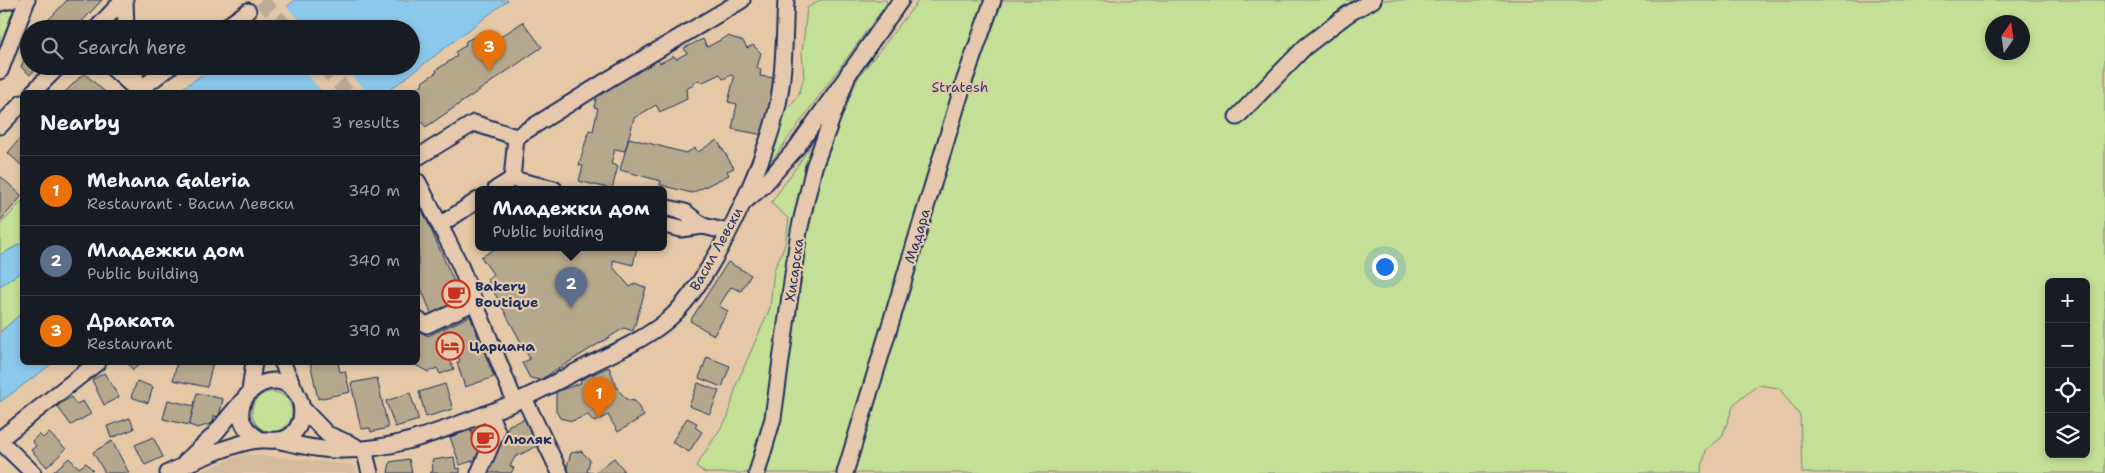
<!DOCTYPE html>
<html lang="en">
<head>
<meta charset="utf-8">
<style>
  :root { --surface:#171b24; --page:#20242c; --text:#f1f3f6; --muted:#9ea1a6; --line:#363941; --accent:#7c3aed }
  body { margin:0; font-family:"Shantell Sans",sans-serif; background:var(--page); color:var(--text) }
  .controls { position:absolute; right:15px; bottom:15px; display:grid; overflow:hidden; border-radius:8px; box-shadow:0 2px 8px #0003 }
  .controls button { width:45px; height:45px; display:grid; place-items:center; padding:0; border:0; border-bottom:1px solid var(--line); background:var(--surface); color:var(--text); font:25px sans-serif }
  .compass { position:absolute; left:1985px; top:15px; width:45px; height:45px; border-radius:50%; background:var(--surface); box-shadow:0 2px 8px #0003; rotate:13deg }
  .you { position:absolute; left:1384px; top:266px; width:18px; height:18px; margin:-12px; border:4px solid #fff; border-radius:50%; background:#1a73e8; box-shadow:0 0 0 8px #1a73e833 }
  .badge { display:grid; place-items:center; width:32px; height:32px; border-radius:50%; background:var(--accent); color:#fff; font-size:16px; font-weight:700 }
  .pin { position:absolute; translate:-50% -41px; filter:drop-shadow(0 1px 2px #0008) }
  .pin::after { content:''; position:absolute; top:26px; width:18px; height:15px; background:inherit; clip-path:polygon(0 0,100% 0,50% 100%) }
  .popup { position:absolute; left:475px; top:186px; width:192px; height:65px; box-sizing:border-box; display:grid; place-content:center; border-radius:8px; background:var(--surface); filter:drop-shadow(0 1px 4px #0005); font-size:16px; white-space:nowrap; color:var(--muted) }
  .popup b { font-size:19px; color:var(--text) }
  .popup::after { content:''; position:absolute; left:50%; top:100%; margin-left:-10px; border:10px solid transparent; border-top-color:var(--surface) }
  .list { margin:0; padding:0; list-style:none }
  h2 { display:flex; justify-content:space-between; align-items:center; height:65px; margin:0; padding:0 20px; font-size:21px }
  h2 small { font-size:16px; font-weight:400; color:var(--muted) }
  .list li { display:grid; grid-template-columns:32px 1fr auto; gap:15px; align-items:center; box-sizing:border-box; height:70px; padding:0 20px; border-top:1px solid var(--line) }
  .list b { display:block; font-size:19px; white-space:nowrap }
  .list p { margin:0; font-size:16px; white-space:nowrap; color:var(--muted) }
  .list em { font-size:16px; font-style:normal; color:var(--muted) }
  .icon { flex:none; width:28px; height:28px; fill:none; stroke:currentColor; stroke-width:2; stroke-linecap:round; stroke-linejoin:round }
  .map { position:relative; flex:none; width:2105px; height:473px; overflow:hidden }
  .search { position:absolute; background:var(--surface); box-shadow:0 2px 8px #0003; left:20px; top:20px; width:400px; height:55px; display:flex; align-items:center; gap:12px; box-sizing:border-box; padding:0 18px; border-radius:28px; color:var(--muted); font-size:19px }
  .panel { position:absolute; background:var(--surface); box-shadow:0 2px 8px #0003; left:20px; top:90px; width:400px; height:275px; border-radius:8px }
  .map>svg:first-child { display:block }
  .built { fill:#d3bc9e }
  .green { fill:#c4df96; stroke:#70877a; fill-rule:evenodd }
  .water { fill:#8bc9eb; stroke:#5e8bb3 }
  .pier { fill:#e5c9a7 }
  .building { fill:#b6a88c; stroke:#1b2f5e }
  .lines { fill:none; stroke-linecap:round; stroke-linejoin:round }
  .minor-tunnel { stroke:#bdaa98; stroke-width:15; stroke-dasharray:15 8; stroke-linecap:butt }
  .minor-casing { stroke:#1b2f5e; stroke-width:19 }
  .minor { stroke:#e6c9ad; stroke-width:15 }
  .labels { text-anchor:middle; stroke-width:4.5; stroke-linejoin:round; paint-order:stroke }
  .park-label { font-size:14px; fill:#2c4164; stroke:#e6c9ad }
  .street-label { font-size:14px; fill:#1b2f5e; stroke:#e6c9ad }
  .poi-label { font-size:14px; font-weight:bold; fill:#1b2f5e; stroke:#e6c9ad; text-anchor:start }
</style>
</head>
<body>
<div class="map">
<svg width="2105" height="473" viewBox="0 0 2105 473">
  <rect width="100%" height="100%" fill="#e5c9a7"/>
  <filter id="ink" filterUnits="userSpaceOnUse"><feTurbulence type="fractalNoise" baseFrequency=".02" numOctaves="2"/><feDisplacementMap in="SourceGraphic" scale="10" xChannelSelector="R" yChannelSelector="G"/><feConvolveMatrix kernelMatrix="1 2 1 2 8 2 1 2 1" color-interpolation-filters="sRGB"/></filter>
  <g filter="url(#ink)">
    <path class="built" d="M244 454 353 465 357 473H196Z"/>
    <g class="green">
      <path d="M820 0H886L887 3 765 170 776 145 784 114 799 94 804 77 802 53 807 8Z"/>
      <path d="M919 0H2105V473H1802L1800 416 1779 388 1758 385 1734 404 1722 437 1706 450 1701 473H762L803 232 818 169 858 78ZM1992 22H2022V52H1992ZM2049 282H2086V454H2049Z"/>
      <path d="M16 3 0 45V17L4 6Z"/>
      <path d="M820 133 767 413 752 473H705L696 466 728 417 737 383 770 308 774 270 785 245 789 219 771 203Z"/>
      <path d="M22 201V243L0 255V225Z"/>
      <path d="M22 271V313L0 332V286Z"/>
      <circle cx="272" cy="412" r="20"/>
    </g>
    <g class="water">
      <path d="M294 0H508L387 92H177L215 66H411V29H264Z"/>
      <path d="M22 243V271L0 286V255Z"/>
      <path d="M22 313V362L53 363 0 402V332Z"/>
    </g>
    <g class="pier">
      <path d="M285 5 308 29H264L262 27Z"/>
      <path d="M299 66H342L367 92H323Z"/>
    </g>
    <g class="building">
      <path d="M67 0H102L75 29H40Z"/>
      <path d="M523 22 542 47 426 127 418 118V92H411L423 84 422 82 437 72 436 70 457 56 455 52 465 46 466 41 487 31 496 40Z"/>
      <path d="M728 36 743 41 747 48 753 45 761 53 757 68 761 69 760 76 774 78 764 135 732 129 737 104 728 102 734 78 732 75 723 79 720 74 701 83 699 80 693 83 694 85 686 89 687 99 660 112 656 105 634 118 625 151 615 149 611 164 618 166 612 189 579 181 583 166 579 165 589 130 593 131 598 108 594 107 597 95 658 60 660 63 674 56 676 59 687 53 684 48 703 39 707 47Z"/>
      <path d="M29 47V66H38L30 75 21 67Z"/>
      <path d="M84 73 105 92H65Z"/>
      <path d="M22 136V166L8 153Z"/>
      <path d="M629 138 686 153 695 148 698 152 717 140 734 168 727 171 729 175 692 193 660 185 661 181 620 170Z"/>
      <path d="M0 176 22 196 0 221Z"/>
      <path d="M418 200 463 302 432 315 418 281Z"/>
      <path d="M498 247H637L633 265 613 260V267L630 287 635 283 646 288 633 331 624 328 540 380 530 378 522 363 530 359 487 279 493 274 481 257Z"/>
      <path d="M728 262 751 275 741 291 731 287 719 306 728 311 714 335 690 321Z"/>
      <path d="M470 316 494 377 465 387 457 363 460 362 458 355 449 358 454 369 440 374 437 368 428 372 410 362H418V331L428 336Z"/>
      <path d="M707 357 730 366 722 387 699 378Z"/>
      <path d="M127 362H142L133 370Z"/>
      <path d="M177 362H213L207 387 173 380Z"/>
      <path d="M310 362H338L340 372 345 371 350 392 318 399Z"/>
      <path d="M609 367 618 390 628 400 635 401 644 416 618 432 608 415 594 422 588 415 572 421 560 418 556 411V392L581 383 580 380Z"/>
      <path d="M104 373 119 397 104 405 92 380Z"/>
      <path d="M377 378 388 428 371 432 370 428 361 429 351 383Z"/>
      <path d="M137 381 153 387 148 403 131 397Z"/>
      <path d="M698 383 719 391 710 414 689 406Z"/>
      <path d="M445 384 453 409 426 417 419 392Z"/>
      <path d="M197 393 223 399 219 417 214 416 213 423 198 428 189 425Z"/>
      <path d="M410 393 419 420 395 427 386 401Z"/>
      <path d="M71 397 76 404 83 401 91 414 71 425 57 406Z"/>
      <path d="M168 400 194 406 189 425 163 419Z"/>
      <path d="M130 418 134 429 111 438 107 426Z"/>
      <path d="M528 418 541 444 515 457 510 466 514 468 511 473H487L509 425Z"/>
      <path d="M687 418 697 423 695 427 702 432 689 452 672 442Z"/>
      <path d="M471 430 481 458 460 465 450 437Z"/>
      <path d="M471 430 485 434 488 441 481 458Z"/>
      <path d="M49 433 66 449 47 467 31 450 36 446 32 441 39 434 43 438Z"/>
      <path d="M153 437 163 457 145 465 135 445Z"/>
      <path d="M112 441 129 473H105L93 452Z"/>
      <path d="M581 451 590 460 587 472 594 473H565L571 453Z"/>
      <path d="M454 457 456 469 460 468V473H430L433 471 432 460Z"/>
      <path d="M69 458 79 468 86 463 93 470 90 473 53 472Z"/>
      <path d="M614 458 624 470 620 473H594Z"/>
      <path d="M409 459 412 473H388L390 462Z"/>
    </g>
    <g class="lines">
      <g class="minor-tunnel">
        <path d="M261 0 288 29"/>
        <path d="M323 66 347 92"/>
      </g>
      <g class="minor-casing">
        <g id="minor">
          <path d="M125 0 126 29"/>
          <path d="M0 3 12 0"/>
          <path d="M96 29 123 0"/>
          <path d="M223 29 248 11"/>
          <path d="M110 66 138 91"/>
          <path d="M133 66 139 92"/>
          <path d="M0 71 27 0"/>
          <path d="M138 91 171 66"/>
          <path d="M33 92 59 66"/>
          <path d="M1237 117 1305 47 1348 14 1373 0"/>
          <path d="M0 126 22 103"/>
          <path d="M418 157 474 123 516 137 609 79 742 0"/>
          <path d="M512 179 554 189"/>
          <path d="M418 182 459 263 515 402"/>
          <path d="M496 189 512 179 516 137"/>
          <path d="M743 203 763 186 797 147 901 0"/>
          <path d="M664 207 685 212 703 226"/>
          <path d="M440 225 478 200"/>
          <path d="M664 225 681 229 703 226 728 232"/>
          <path d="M418 320 427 325 475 302"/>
          <path d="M282 362 296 392"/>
          <path d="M250 391 254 362"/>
          <path d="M524 398 560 473"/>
          <path d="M302 408 327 434 355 446"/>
          <path d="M0 439 98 362"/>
          <path d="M0 441 33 473"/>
          <path d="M280 441C299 445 318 450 337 450 392 452 446 429 496 410 528 398 557 381 587 366 613 353 641 341 664 323 710 288 767 160 778 104 785 70 784 34 786 0"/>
          <path d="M364 449 370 473"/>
          <path d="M186 461 212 437 242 401"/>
          <path d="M168 473C188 463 240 440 261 440 276 440 289 443 298 427 303 418 303 408 299 398 276 352 207 411 261 440"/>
          <path d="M479 473 497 431 489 413"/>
          <path d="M757 473 773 418 799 231 814 167 849 72"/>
          <path d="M845 473 965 79 993 0"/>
        </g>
      </g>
      <use href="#minor" class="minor"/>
    </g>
  </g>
  <defs>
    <g id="cafe-ring" transform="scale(1.4375)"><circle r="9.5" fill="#e6c9ad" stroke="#c8321e" stroke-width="1.5"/><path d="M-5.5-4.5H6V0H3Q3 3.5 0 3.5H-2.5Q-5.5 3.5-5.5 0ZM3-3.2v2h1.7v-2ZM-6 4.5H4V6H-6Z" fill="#c8321e"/></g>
    <g id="hotel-ring" transform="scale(1.4375)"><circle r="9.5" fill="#e6c9ad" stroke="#c8321e" stroke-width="1.5"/><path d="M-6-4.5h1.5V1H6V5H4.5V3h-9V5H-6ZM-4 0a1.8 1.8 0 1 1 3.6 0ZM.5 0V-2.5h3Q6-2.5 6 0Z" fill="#c8321e"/></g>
  </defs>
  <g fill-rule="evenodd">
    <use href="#cafe-ring" x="456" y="294"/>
    <use href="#hotel-ring" x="450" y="346"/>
    <use href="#cafe-ring" x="485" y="439"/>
  </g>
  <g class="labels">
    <g class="park-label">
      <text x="960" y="92">Stratesh</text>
    </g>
    <g class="street-label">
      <text transform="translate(917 236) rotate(-73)" y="5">Мадара</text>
      <text transform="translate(716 249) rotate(-61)" y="5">Васил Левски</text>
      <text transform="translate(794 270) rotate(-82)" y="5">Хисарска</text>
    </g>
    <g class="poi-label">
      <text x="475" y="291">Bakery<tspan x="475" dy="16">Boutique</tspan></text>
      <text x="469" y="351">Цариана</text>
      <text x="504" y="444">Люляк</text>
    </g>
  </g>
</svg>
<div class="controls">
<button>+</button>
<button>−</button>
<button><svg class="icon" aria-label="locate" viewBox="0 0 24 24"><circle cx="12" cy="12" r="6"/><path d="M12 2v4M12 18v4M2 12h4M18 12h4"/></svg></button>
<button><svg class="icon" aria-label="layers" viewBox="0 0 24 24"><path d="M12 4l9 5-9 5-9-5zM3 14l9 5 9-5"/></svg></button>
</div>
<svg class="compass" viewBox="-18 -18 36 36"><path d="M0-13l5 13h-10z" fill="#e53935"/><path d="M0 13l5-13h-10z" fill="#9ea1a6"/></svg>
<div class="you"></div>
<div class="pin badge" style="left:599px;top:418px;background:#e8710a">1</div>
<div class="pin badge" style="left:571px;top:308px;background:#5c6f8a">2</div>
<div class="popup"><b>Младежки дом</b>Public building</div>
<div class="pin badge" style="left:489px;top:71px;background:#e8710a">3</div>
<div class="search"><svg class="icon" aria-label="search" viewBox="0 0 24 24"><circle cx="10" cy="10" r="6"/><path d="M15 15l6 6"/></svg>Search here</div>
<section class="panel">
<h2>Nearby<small>3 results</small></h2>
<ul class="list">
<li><span class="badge" style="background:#e8710a">1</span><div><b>Mehana Galeria</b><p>Restaurant · Васил Левски</p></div><em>340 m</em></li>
<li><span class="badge" style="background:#5c6f8a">2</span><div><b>Младежки дом</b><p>Public building</p></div><em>340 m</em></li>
<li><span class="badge" style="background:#e8710a">3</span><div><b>Драката</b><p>Restaurant</p></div><em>390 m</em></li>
</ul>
</section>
</div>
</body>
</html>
